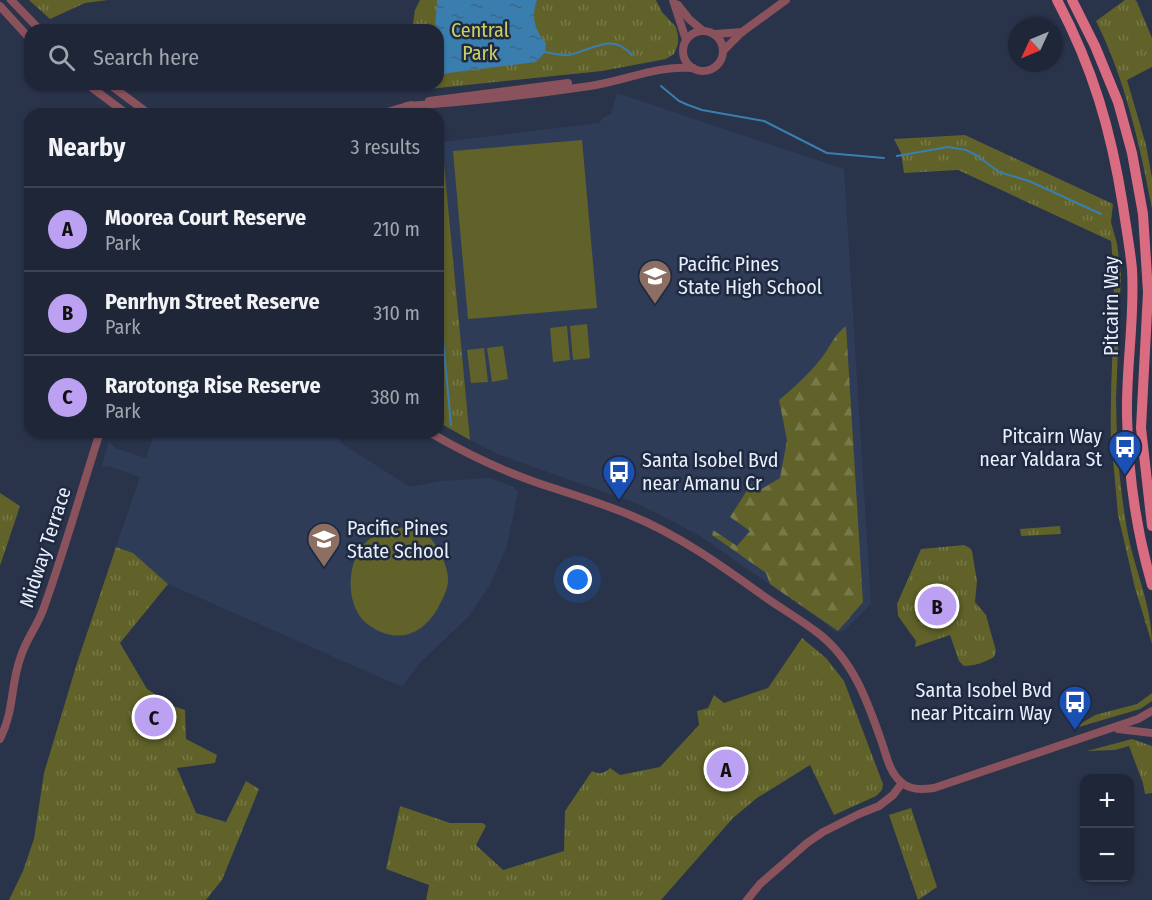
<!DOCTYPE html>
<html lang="en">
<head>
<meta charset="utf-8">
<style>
  :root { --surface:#1f2638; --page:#272e40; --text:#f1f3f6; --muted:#a1a5ae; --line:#3c4353; --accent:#bca0f2 }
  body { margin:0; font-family:"Fira Sans Condensed",sans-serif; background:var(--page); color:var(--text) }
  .controls { position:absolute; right:18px; bottom:18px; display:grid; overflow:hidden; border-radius:12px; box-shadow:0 2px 4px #0004 }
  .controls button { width:54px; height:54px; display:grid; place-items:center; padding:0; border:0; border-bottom:2px solid var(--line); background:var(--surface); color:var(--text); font:30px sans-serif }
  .compass { position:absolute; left:1008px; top:18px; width:54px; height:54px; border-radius:50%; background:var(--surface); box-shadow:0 2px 4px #0004; rotate:226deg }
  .you { position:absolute; left:578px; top:580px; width:21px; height:21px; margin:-15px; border:4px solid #fff; border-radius:50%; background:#1a73e8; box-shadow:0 0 0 9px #1a73e833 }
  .badge { display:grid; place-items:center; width:39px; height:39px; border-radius:50%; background:var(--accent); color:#111; font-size:20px; font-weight:700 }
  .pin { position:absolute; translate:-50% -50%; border:3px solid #fff; box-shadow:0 2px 6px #0006 }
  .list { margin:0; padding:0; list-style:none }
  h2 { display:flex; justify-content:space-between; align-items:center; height:78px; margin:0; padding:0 24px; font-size:26px }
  h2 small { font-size:20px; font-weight:400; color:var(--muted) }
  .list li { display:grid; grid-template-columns:39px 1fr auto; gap:18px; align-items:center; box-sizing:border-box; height:84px; padding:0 24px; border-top:2px solid var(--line) }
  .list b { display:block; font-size:22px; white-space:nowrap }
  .list p { margin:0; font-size:20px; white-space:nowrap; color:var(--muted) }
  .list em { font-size:20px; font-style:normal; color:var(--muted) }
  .icon { flex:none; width:33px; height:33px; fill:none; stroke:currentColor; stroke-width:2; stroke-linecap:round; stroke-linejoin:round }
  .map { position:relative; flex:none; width:1152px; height:900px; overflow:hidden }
  .search { position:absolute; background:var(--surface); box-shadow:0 2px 4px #0004; left:24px; top:24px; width:420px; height:66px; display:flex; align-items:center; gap:15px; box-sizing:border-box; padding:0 21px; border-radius:18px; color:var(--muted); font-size:22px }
  .panel { position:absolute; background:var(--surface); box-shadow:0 2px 4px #0004; left:24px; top:108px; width:420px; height:330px; border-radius:18px }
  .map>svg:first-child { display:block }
  .built { fill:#2f3c58 }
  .forest { fill:url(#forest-firs) }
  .park { fill:url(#park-tufts) }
  .pitch { fill:#606229 }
  .water { fill:url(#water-ripples) }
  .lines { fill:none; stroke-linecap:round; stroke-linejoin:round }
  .stream { stroke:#3a7eaf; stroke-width:2 }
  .minor { stroke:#89525c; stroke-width:8 }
  .major { stroke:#da6c82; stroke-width:10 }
  .labels { text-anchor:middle; stroke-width:5; stroke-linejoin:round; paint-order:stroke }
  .park-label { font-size:20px; fill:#ccd063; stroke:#1f293f }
  .poi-label { font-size:20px; fill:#e7effd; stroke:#1f293f; text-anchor:start }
  .street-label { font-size:20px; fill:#e7effd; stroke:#1f293f }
</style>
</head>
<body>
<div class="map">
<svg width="1152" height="900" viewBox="0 0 1152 900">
  <defs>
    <pattern id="forest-firs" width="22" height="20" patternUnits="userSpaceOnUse" patternTransform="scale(1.5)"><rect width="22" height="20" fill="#606229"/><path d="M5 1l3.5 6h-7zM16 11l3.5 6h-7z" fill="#777949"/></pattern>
    <pattern id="park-tufts" width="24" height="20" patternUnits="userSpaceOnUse" patternTransform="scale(1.5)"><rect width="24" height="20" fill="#606229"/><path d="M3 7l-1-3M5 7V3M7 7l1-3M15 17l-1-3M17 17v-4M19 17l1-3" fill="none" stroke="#777949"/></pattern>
    <pattern id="water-ripples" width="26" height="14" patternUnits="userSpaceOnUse" patternTransform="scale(1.5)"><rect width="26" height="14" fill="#3a7eaf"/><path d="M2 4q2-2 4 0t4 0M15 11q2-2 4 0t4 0" fill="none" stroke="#3e6887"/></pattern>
  </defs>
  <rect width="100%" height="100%" fill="#29334a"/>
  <g class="built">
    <path d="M617 93 844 169 871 604 844 631 835 632 826 624 697 534 638 504 497 454 470 440 442 142 599 123 604 117 611 114Z"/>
    <path d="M155 432H335L341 443 410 487 441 481 490 478 514 487 518 492 507 546 491 583 469 616 419 664 402 687 168 584 133 553 116 547 140 477 108 466 102 467 100 471 110 439V443L115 448 146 458Z"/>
  </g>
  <path class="forest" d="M846 326 863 602 838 631 770 584 766 573 712 535 713 530 737 546 750 531 730 517 751 484 760 490 780 478 787 440 779 400C795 387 810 373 823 356 831 345 835 334 846 326Z"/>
  <g class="park">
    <path d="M29 0H108L85 3 50 19Z"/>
    <path d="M420 0H656L662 12 676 27 678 36V44L674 54 666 59 602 71 419 90 414 84H438V30H412L415 10Z"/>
    <path d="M1125 0H1135L1137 2 1152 38V67L1127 80 1146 145 1152 178V209C1140 145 1125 79 1096 21Z"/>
    <path d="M438 114 442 142 470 440 438 422Z"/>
    <path d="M965 135 1113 204 1111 222 1117 244 1121 274 1116 400 1117 440H1111C1109 373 1118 307 1111 241L958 170 904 173 901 153 894 139Z"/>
    <path d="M1112 447H1117C1120 480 1123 512 1130 544 1138 577 1152 610 1152 644L1135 588 1118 515Z"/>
    <path d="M0 493 20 506 0 566Z"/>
    <path d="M1060 526 1061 534 1021 536 1020 529Z"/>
    <path d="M964 545 970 548 972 551 977 581 975 602 986 615 996 651 994 657C986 662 974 666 964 666L959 661 950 635 915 647 916 641 898 616 897 604 921 549Z"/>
    <path d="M116 547 133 553 168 584 120 643 147 689 173 706 185 710 186 739 217 755 215 763 177 768 196 813 226 822 246 781 259 789 222 880 206 900H9L23 871 34 839 44 773 77 663Z"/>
    <path d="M802 638 826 658 844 681 883 784 882 790 876 796 834 815 810 765 757 798 733 818 661 900H426L429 885 386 869 400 806 450 823H483L486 826 476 845 503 870 564 851 565 811 592 771C599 775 605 773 610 768L620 775 660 767 699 725 697 711 708 708 714 695 724 703 768 688Z"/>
    <path d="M1152 693V701L1140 709 1072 729 1095 715 1137 704Z"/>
    <path d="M1132 739 1152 746V793L1145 794 1143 783 1129 746 1115 750 1087 751Z"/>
    <path d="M911 808 937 887 918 900 889 815Z"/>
  </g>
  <g class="pitch">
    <path d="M582 140 597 308 468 319 453 151Z"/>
    <path d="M587 324 590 358 573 360 570 326Z"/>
    <path d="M567 326 570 360 553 362 550 328Z"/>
    <path d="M503 346 508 379 492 382 487 348Z"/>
    <path d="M484 348 488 382 471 383 467 350Z"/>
    <path d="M390 527C402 527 416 528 426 534 436 541 448 566 448 578 449 588 442 600 438 608 422 636 397 644 370 626 346 610 346 569 361 548 368 538 380 532 390 527Z"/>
  </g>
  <path class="water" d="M437 0H537C531 16 534 30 546 43L545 52 536 62 448 73 438 76V30H435Z"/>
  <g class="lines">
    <g class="stream">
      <path d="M545 52C552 53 562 56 569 55 593 50 612 32 632 55"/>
      <path d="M661 86 679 101 688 105 702 110 764 121 827 153 884 158"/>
      <path d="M897 156 948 147 966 150 976 155 999 172 1029 181 1101 214"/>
      <path d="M438 285 451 425"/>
    </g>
    <g class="minor">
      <path d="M11 0 40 30"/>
      <path d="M673 0 686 40"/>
      <path d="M678 5 689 19 702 30"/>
      <path d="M0 6 30 39"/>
      <circle cx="703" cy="51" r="20"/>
      <path d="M715 34 742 32"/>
      <path d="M723 51 742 32 786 0"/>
      <path d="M87 84 127 114"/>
      <path d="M109 84 149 114"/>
      <path d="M429 101 568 83"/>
      <path d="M407 106C468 102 529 95 590 86 625 81 657 65 693 68"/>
      <path d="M380 114 411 105"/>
      <path d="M429 432C463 452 498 469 535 482 567 493 599 502 630 515 679 535 722 566 765 597 782 609 801 620 818 633 853 660 867 700 881 740 886 754 889 771 900 781 909 790 921 790 934 788L1138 719 1152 711"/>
      <path d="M1118 729 1152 733"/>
      <path d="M0 739C15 709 10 685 21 656 26 640 37 626 43 610 64 552 81 491 100 432"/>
      <path d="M747 900 760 884 807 843 823 832 859 814 879 806 893 795 902 783"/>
    </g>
    <g class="major">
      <path d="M1057 0C1093 68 1111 130 1123 206 1126 227 1130 248 1132 269 1135 318 1126 366 1127 415 1128 472 1136 530 1152 585"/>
      <path d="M1072 0 1095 46 1118 102 1132 153 1143 214 1148 292 1141 428 1152 526"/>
    </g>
  </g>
  <defs>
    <g id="school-pin" transform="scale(1.725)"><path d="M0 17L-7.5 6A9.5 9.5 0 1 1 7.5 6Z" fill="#8d6e63" stroke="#1f293f"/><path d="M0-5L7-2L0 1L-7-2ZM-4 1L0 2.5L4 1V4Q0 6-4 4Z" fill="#fff"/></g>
    <g id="bus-pin" transform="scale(1.725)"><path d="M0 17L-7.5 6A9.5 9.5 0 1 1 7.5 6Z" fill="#1a4fb4" stroke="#1f293f"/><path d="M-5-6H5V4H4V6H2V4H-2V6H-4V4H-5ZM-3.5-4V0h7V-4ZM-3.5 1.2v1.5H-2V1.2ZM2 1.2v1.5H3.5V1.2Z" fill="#fff"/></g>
  </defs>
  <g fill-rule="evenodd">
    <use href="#school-pin" x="655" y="276"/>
    <use href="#bus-pin" x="1125" y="447"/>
    <use href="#bus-pin" x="619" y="472"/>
    <use href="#school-pin" x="324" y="539"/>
    <use href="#bus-pin" x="1075" y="702"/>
  </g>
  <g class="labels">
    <g class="park-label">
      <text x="480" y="37">Central<tspan x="480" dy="23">Park</tspan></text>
    </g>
    <g class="poi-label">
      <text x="678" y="271">Pacific Pines<tspan x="678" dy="23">State High School</tspan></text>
      <text x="1102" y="443" text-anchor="end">Pitcairn Way<tspan x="1102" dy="23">near Yaldara St</tspan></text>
      <text x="642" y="467">Santa Isobel Bvd<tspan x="642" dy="23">near Amanu Cr</tspan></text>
      <text x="347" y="535">Pacific Pines<tspan x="347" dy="23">State School</tspan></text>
      <text x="1052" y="697" text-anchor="end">Santa Isobel Bvd<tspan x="1052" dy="23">near Pitcairn Way</tspan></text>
    </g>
    <g class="street-label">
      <text transform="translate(1111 306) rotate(-90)" y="7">Pitcairn Way</text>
      <text transform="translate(45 547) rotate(-72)" y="7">Midway Terrace</text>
    </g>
  </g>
</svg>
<div class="controls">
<button>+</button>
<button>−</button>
</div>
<svg class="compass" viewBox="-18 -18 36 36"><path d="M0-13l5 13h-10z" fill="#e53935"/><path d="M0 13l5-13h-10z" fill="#a1a5ae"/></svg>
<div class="you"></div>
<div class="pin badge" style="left:726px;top:769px">A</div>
<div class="pin badge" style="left:937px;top:606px">B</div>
<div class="pin badge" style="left:154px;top:717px">C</div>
<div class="search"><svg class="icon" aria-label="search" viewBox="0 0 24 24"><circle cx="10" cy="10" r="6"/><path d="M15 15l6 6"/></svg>Search here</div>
<section class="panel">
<h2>Nearby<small>3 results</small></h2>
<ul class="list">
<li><span class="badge">A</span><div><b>Moorea Court Reserve</b><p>Park</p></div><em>210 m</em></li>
<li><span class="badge">B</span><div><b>Penrhyn Street Reserve</b><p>Park</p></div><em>310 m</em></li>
<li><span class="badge">C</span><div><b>Rarotonga Rise Reserve</b><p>Park</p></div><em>380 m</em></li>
</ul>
</section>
</div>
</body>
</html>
